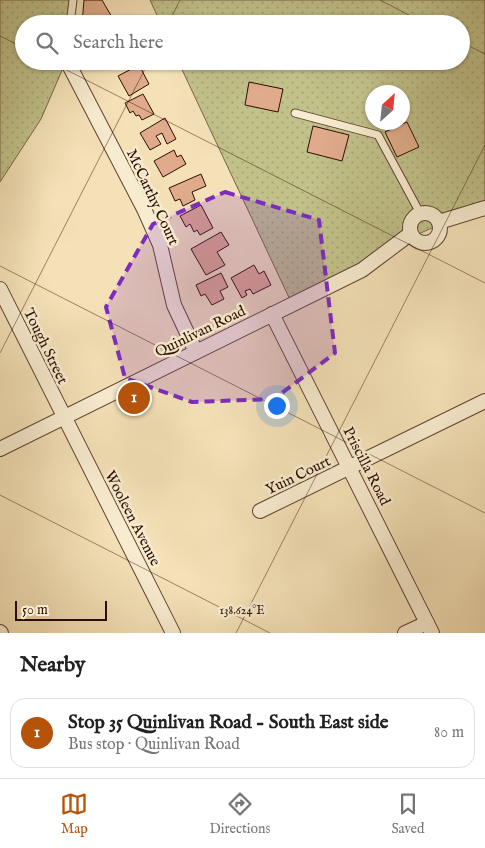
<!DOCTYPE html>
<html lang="en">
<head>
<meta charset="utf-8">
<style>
  :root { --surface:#fff; --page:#f6f6f6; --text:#222; --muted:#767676; --line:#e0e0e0; --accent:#b45309 }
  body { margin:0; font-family:"IM FELL English",serif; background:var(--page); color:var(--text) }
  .compass { position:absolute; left:365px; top:85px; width:45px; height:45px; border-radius:50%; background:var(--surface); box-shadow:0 1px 4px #0004; rotate:27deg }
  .scale { position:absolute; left:15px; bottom:12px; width:92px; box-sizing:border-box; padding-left:5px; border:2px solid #2e0d03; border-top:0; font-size:14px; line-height:18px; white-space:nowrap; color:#2e0d03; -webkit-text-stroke:4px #f8ecd0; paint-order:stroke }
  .you { position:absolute; left:276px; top:405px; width:18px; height:18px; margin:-12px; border:4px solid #fff; border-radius:50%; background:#1a73e8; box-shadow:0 0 0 8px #1a73e833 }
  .badge { display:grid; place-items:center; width:32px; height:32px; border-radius:50%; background:var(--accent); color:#fff; font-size:16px; font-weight:700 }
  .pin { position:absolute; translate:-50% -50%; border:2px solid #fff; box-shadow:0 1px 5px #0006 }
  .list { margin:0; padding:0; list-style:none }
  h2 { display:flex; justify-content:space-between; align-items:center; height:65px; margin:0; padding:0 20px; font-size:21px }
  h2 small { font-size:16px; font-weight:400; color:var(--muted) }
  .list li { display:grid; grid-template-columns:32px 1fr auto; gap:15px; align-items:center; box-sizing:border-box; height:70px; margin:0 10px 10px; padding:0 10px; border:1px solid var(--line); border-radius:15px }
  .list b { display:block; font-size:19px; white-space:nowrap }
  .list p { margin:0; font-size:16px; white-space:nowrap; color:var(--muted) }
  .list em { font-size:16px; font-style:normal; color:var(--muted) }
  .icon { flex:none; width:28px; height:28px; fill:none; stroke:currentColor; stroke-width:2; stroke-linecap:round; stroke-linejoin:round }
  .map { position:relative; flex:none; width:485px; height:633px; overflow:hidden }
  .search { position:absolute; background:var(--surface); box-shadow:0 1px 4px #0004; left:15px; right:15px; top:15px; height:55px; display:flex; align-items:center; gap:12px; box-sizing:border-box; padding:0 18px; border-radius:28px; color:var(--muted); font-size:19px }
  .sheet { height:145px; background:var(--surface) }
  nav { display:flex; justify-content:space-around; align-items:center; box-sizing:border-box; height:70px; border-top:1px solid var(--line); background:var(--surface); font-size:14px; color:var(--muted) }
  nav a { display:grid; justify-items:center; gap:2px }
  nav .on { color:var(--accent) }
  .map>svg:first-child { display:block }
  .park { fill:url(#park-dots); stroke:#786746; fill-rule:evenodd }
  .building { fill:#e0ab8b; stroke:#2e0d03 }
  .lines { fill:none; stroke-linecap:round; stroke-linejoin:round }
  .lane-casing { stroke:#604230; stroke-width:9 }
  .street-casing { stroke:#604230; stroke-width:16 }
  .lane { stroke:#f8ecd0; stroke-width:7 }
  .street { stroke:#f8ecd0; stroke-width:14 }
  .marked { fill:#7b2cbf; fill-opacity:0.2; stroke:#7b2cbf; stroke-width:4; stroke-dasharray:10 6; stroke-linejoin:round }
  .ticks { fill:none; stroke:#2e0d03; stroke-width:1; stroke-opacity:0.45 }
  .labels { text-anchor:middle; stroke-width:5; stroke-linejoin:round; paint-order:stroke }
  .street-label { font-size:15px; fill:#2e0d03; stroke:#f8ecd0 }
  .ticks-label { font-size:12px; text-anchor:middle; fill:#2e0d03; stroke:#f8ecd0; stroke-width:5; stroke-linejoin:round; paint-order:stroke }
</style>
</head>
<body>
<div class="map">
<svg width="485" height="633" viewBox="0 0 485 633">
  <defs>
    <pattern id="park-dots" width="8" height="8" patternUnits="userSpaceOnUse" patternTransform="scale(1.25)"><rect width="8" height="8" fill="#c1c18a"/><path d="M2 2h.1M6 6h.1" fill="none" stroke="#a6a575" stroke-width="1.8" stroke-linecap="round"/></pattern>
  </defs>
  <rect width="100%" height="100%" fill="#f4e1b7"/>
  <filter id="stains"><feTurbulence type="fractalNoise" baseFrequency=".004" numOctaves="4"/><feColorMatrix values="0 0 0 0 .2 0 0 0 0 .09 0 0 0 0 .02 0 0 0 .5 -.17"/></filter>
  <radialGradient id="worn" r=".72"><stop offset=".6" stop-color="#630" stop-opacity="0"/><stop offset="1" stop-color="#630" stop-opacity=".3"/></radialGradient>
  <g class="park">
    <path d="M0 0H73L70 24H24V61H66L41 119 0 182Z"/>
    <path d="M150 0H485V204L412 237 292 304 178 61H461V24H161ZM372 92H402V122H372Z"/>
  </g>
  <g class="building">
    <path d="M84 0H102L113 19 103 24H82Z"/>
    <path d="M155 17 158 24H147L145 21Z"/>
    <path d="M139 65 149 84 129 96 118 76Z"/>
    <path d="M249 82 283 89 278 112 245 105Z"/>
    <path d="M143 94 154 114 142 120 139 115 136 116 133 111 130 113 125 103Z"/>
    <path d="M165 118 176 139 167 144 162 133 156 136 161 144 150 150 140 133Z"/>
    <path d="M407 122 419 147 397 157 385 132Z"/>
    <path d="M313 126 349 135 342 161 307 152Z"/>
    <path d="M174 150 177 157 181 155 186 164 163 177 154 161Z"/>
    <path d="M201 174 206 186 192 192 195 200 183 206 180 199 175 201 169 188Z"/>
    <path d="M201 205 213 228 200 235 197 230 194 232 190 224 186 227 180 216Z"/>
    <path d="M221 232 229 245 217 252 225 265 206 275 191 249Z"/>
    <path d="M254 265 259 274 264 271 271 285 253 294 250 289 245 291 247 295 242 298 231 278Z"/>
    <path d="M221 273 228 287 220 291 224 299 212 305 205 294 201 296 196 285Z"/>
  </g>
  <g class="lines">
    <g class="lane-casing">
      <g id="lane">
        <path d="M70 24 73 0"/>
        <path d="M295 113 378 135 420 213"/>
      </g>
    </g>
    <g class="street-casing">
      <g id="street">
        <path d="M67 61 144 209 160 245 174 305 196 352"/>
        <circle cx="425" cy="228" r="15"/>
        <path d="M439 222 485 208"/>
        <path d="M0 289 173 633"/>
        <path d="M272 314 432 633"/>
        <path d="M0 449 362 270 410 234"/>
        <path d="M260 511 485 401"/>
        <path d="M0 632 1 633"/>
        <path d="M405 633 427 623"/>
      </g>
    </g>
    <use href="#lane" class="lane"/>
    <use href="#street" class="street"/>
  </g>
  <path class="marked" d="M225 192 319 220 335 353 274 399 192 402 125 378 106 307 153 224Z"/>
  <path class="ticks" d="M380 0 426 24M168 24 180 0M0 36 24 48M461 42 485 54M49 61 485 283M0 266 485 513M0 353 149 61M0 495 270 633M236 633 485 145"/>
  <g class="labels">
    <g class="street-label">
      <text transform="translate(153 197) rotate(65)" y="5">McCarthy Court</text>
      <text transform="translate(200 331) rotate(-26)" y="5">Quinlivan Road</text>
      <text transform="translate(46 346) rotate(64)" y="5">Tough Street</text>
      <text transform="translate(367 466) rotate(63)" y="5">Priscilla Road</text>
      <text transform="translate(298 475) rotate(-26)" y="5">Yuin Court</text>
      <text transform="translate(133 518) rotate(63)" y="5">Wooleen Avenue</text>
    </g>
  </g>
  <g class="ticks-label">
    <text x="242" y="614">138.624°E</text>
  </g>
  <rect width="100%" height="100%" filter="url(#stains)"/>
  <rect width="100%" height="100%" fill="url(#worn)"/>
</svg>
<svg class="compass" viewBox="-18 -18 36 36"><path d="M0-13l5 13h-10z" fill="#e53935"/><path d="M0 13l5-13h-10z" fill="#767676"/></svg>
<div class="scale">50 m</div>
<div class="you"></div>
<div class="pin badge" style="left:134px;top:398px">1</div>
<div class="search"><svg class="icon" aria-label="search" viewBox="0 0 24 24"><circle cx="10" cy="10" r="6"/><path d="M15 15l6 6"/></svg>Search here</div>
</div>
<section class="sheet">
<h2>Nearby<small></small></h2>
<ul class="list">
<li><span class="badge">1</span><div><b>Stop 35 Quinlivan Road - South East side</b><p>Bus stop · Quinlivan Road</p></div><em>80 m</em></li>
</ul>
</section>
<nav>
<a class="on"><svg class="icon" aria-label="map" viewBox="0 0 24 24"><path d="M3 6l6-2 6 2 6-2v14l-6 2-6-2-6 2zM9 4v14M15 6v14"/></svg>Map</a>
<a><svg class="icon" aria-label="directions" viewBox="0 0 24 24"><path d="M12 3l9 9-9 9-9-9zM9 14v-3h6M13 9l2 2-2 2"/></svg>Directions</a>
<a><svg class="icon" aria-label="saved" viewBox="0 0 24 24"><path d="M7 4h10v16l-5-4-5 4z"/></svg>Saved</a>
</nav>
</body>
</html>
